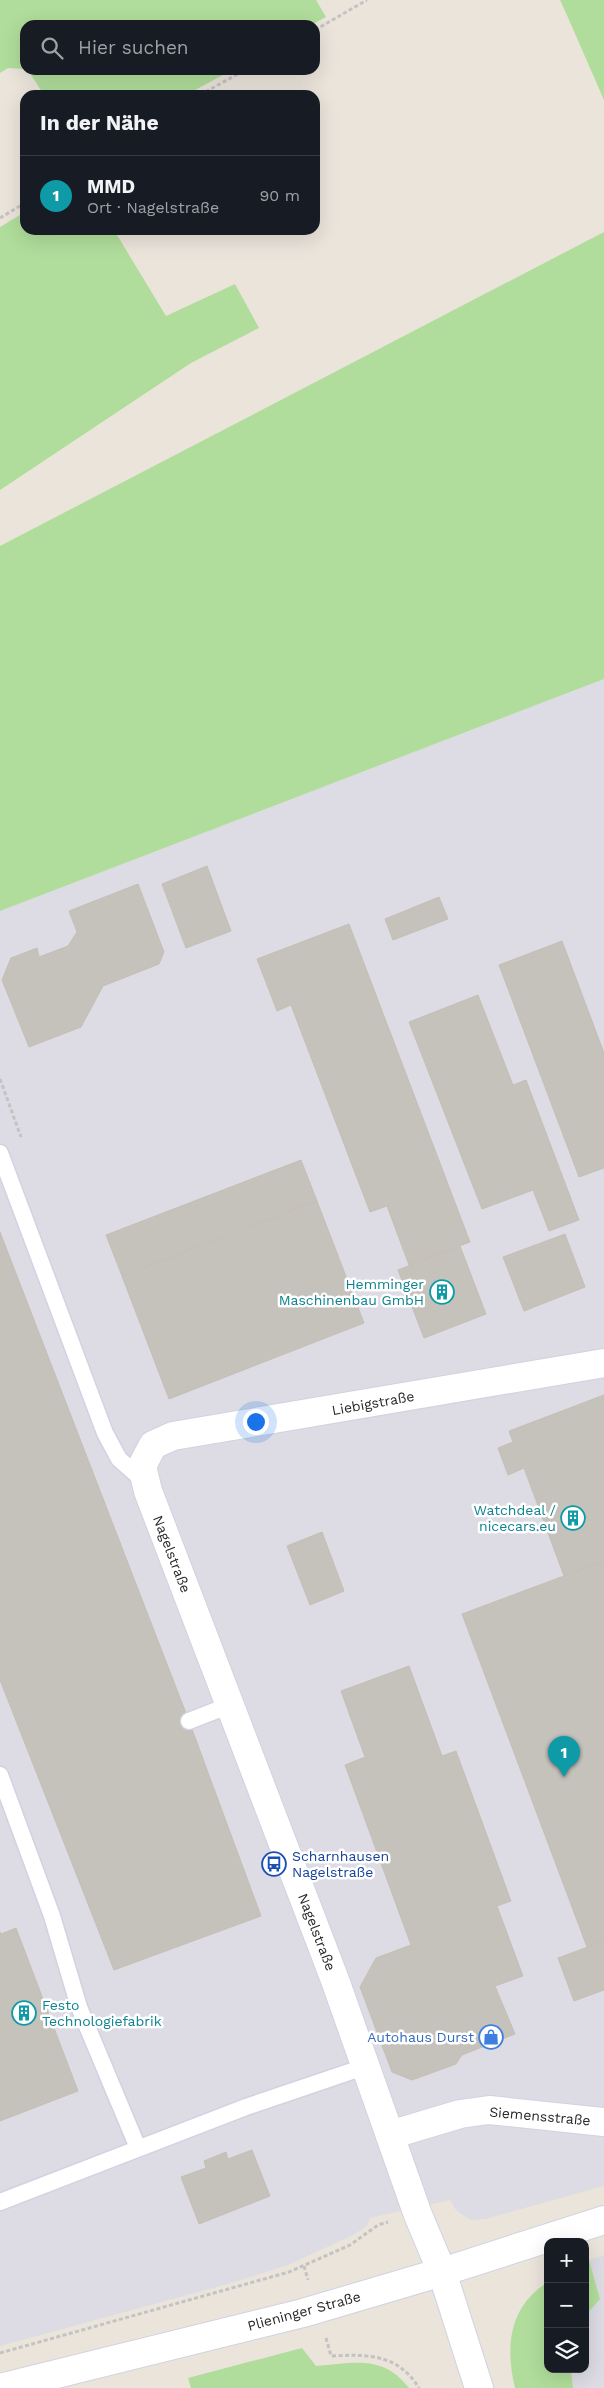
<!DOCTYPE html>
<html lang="de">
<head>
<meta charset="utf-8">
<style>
  :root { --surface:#171b24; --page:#20242c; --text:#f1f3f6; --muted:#9ea1a6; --line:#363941; --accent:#0f766e }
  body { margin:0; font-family:"Work Sans",sans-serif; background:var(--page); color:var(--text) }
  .controls { position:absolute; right:15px; bottom:15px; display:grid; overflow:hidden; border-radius:10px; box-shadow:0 5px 20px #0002 }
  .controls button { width:45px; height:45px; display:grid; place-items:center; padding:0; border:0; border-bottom:1px solid var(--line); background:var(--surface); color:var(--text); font:25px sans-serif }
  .you { position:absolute; left:255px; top:1421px; width:18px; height:18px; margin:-12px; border:4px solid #fff; border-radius:50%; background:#1a73e8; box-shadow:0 0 0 8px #1a73e833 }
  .badge { display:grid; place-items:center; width:32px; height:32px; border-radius:50%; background:var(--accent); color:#fff; font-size:16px; font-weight:700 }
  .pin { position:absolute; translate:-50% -41px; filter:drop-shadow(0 1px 2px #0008) }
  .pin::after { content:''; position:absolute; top:26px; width:18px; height:15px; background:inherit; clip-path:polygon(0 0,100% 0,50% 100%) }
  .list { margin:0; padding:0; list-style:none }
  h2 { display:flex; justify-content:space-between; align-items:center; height:65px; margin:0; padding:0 20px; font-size:21px }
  h2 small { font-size:16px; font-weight:400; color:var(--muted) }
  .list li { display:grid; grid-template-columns:32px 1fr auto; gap:15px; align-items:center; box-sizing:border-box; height:80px; padding:0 20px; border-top:1px solid var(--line) }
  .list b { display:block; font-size:19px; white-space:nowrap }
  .list p { margin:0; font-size:16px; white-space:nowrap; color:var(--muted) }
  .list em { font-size:16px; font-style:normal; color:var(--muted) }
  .icon { flex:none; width:28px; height:28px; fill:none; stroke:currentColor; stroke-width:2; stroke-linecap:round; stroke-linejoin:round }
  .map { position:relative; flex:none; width:604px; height:2388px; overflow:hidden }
  .search { position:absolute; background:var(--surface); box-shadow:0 5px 20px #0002; left:20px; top:20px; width:300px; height:55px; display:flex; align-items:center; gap:12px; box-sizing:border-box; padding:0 18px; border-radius:15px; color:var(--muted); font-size:19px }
  .panel { position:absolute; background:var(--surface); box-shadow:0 5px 20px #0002; left:20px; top:90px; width:300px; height:145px; border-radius:15px }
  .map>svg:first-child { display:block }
  .industrial { fill:#dddbe3 }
  .green { fill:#b0dd9b }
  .building { fill:#c5c1bb; stroke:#c5bfb5 }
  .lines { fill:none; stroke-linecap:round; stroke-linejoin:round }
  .lane-casing { stroke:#d0d3e0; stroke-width:19 }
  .street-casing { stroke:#d0d3e0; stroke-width:30 }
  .secondary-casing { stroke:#d0d3e0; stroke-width:30 }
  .path { stroke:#c3c3c3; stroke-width:3; stroke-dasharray:4 2.5; stroke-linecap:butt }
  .lane { stroke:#fff; stroke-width:16 }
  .street { stroke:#fff; stroke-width:28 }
  .secondary { stroke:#fff; stroke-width:28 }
  .labels { text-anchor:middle; stroke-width:5; stroke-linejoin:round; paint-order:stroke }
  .culture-label { font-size:14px; fill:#0d838f; stroke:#fff; text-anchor:end }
  .street-label { font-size:14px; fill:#282828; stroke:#fff }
  .transit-label { font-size:14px; fill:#164399; stroke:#fff; text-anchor:start }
  .shop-label { font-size:14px; fill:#366cbe; stroke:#fff; text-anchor:end }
</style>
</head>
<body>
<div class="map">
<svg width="604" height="2388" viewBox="0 0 604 2388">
  <rect width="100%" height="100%" fill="#eae4db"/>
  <g class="industrial">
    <path d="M604 679V2186L485 2219 472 2220 466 2217 456 2210 450 2200 370 2218 367 2226 353 2235 288 2265 231 2283 0 2346V911Z"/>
    <path d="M604 2255V2388H573L570 2369H585V2316L600 2299 589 2260Z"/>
  </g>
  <g class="green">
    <path d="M0 0H316L326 17 311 25H25V69L8 68 0 73Z"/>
    <path d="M560 0H604V100L566 13Z"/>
    <path d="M28 70H232L186 95H44Z"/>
    <path d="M25 212V230H114L166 316 235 284 259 328 191 363 0 490V227Z"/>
    <path d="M604 232V679L0 911V546Z"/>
    <path d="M589 2260 600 2299 585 2316V2262Z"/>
    <path d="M548 2282V2369H571L573 2388H515C505 2347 509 2306 548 2282Z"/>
    <path d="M302 2348 316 2366C354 2363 383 2354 409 2388H191L188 2378Z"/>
  </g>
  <g class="building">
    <path d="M207 866 231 931 186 948 162 884Z"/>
    <path d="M138 884 164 952 159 964 103 986 81 1027 29 1047 2 980 11 958 37 948 39 957 68 946 77 932 69 911Z"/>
    <path d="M439 897 448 919 393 940 385 919Z"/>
    <path d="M349 924 470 1242 409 1265 387 1206 370 1212 291 1005 277 1011 257 959Z"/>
    <path d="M562 941 604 1053V1168L579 1177 499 965Z"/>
    <path d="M478 995 513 1085 526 1080 579 1220 549 1231 533 1190 482 1209 409 1022Z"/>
    <path d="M301 1160 317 1201 122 1276 106 1235Z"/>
    <path d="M317 1201 364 1323 169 1399 122 1276Z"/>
    <path d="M0 1232 189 1721 261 1916 114 1970 0 1680Z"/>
    <path d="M565 1234 585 1287 524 1311 503 1257Z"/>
    <path d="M460 1246 486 1314 424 1338 398 1270Z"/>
    <path d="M604 1395V1561L564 1576 524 1468 508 1475 498 1448 513 1442 509 1431Z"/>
    <path d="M322 1532 344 1591 310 1605 287 1546Z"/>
    <path d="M604 1561V1941L587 1947 462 1614Z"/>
    <path d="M409 1666 442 1756 456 1751 511 1901 497 1906 523 1976 495 1986 515 2034 462 2055 456 2064 412 2080 392 2072 360 1987 376 1958 411 1945 345 1765 365 1757 341 1691Z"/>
    <path d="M16 1928 78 2091 0 2121V1932L1 1934Z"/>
    <path d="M604 1941V1990L574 2001 558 1958Z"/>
    <path d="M252 2150 270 2196 199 2224 181 2177 206 2168 204 2161 226 2152 228 2159Z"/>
  </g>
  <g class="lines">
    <g class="lane-casing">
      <g id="lane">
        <path d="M0 1153 105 1433 119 1459 144 1481"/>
        <path d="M189 1721 230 1705"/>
        <path d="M0 1775 52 1916 79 2007 138 2148"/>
        <path d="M0 2202 246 2107 364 2067"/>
      </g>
    </g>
    <g class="street-casing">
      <g id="street">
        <path d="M390 2135 460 2114 489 2110 604 2122"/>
        <path d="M442 2272 418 2215 335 1980 148 1491 142 1466 153 1445 173 1436 604 1363"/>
      </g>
    </g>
    <g class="secondary-casing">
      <g id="secondary">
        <path d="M442 2272 479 2388"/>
        <path d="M0 2388 303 2313 442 2272 604 2220"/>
      </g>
    </g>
    <g class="path">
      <path d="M315 30 367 0"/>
      <path d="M200 95 245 70"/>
      <path d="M0 218 25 203"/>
      <path d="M0 1079 21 1137"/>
      <path d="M304 2266 308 2280"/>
      <path d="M326 2338 331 2356C368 2354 398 2354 419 2388"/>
      <path d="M0 2353 289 2272 350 2245 378 2225 388 2222"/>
    </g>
    <use href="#lane" class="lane"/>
    <use href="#street" class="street"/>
    <use href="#secondary" class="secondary"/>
  </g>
  <defs>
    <g id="building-ring" transform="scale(1.25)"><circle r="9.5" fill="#fff" stroke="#0f9aa8" stroke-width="1.5"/><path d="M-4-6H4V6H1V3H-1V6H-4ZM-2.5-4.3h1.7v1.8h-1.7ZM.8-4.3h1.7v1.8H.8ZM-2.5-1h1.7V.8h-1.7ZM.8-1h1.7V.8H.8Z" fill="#0f9aa8"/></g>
    <g id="bus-ring" transform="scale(1.25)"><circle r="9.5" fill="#fff" stroke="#1a4fb4" stroke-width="1.5"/><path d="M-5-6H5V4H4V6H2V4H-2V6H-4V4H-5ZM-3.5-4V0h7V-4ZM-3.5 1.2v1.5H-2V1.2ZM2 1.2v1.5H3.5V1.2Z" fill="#1a4fb4"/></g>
    <g id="shop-ring" transform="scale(1.25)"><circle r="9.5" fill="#fff" stroke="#3f7fe0" stroke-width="1.5"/><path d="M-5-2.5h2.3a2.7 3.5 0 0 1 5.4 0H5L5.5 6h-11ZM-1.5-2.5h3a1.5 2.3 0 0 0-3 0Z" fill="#3f7fe0"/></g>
  </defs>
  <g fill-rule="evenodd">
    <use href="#building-ring" x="442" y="1292"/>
    <use href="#building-ring" x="573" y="1518"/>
    <use href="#bus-ring" x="274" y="1864"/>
    <use href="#building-ring" x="24" y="2013"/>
    <use href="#shop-ring" x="491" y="2037"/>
  </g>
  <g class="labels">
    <g class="culture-label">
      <text x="424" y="1289">Hemminger<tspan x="424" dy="16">Maschinenbau GmbH</tspan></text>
      <text x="556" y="1515">Watchdeal /<tspan x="556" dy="16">nicecars.eu</tspan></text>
      <text x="42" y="2010" text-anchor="start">Festo<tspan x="42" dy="16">Technologiefabrik</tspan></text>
    </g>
    <g class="street-label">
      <text transform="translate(373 1403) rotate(-10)" y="5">Liebigstraße</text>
      <text transform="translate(172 1554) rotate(69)" y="5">Nagelstraße</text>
      <text transform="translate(317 1932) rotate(69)" y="5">Nagelstraße</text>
      <text transform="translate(540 2116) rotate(5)" y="5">Siemensstraße</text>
      <text transform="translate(304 2311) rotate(-15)" y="5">Plieninger Straße</text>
    </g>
    <g class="transit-label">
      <text x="292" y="1861">Scharnhausen<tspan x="292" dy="16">Nagelstraße</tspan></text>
    </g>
    <g class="shop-label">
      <text x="474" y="2042">Autohaus Durst</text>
    </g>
  </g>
</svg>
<div class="controls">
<button>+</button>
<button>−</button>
<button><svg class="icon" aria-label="layers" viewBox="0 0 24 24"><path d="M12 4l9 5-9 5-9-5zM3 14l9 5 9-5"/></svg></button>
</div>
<div class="you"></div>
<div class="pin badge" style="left:564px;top:1777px;background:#0f9aa8">1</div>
<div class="search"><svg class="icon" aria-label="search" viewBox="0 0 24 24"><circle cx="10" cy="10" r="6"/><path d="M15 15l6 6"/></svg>Hier suchen</div>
<section class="panel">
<h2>In der Nähe<small></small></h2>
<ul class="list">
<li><span class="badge" style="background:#0f9aa8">1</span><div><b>MMD</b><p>Ort · Nagelstraße</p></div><em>90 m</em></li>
</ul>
</section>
</div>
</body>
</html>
